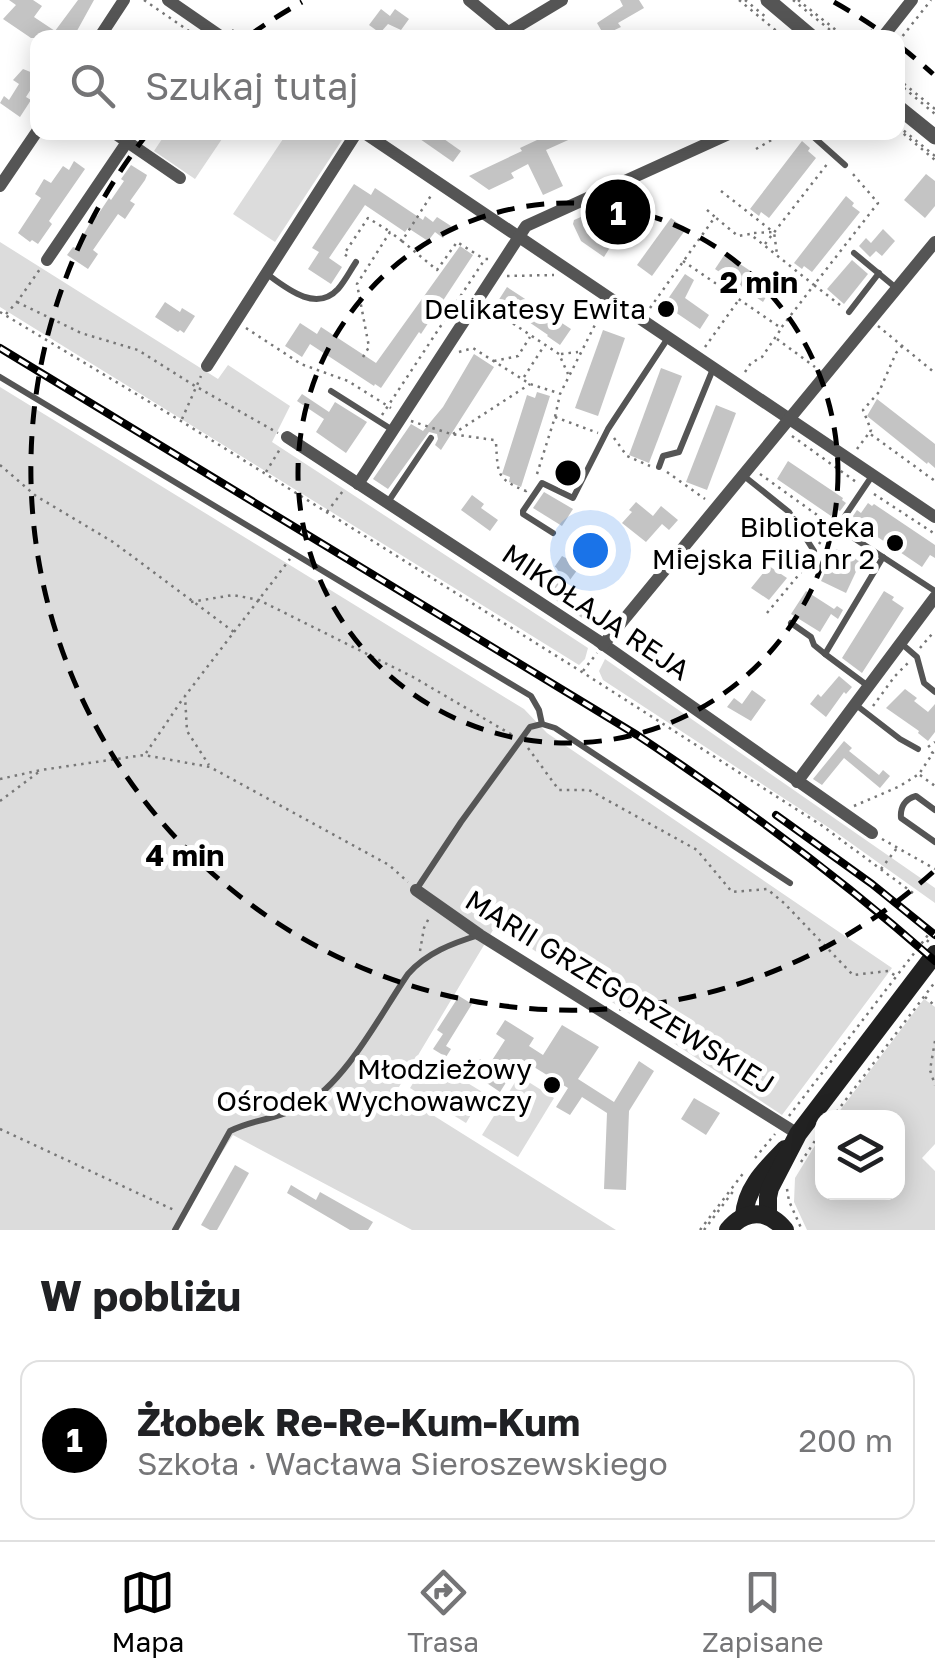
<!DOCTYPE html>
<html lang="pl">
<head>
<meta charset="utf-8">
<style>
  :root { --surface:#fff; --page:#f6f6f6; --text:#202124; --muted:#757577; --line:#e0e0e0; --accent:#000 }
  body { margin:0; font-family:"Golos Text",sans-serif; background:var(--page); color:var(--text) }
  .controls { position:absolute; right:30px; bottom:30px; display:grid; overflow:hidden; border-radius:20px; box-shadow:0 5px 25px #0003 }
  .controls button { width:90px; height:90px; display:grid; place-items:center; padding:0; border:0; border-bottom:2px solid var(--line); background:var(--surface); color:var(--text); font:50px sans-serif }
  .you { position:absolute; left:590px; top:550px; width:35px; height:35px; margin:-25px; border:8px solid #fff; border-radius:50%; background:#1a73e8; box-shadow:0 0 0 15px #1a73e833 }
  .badge { display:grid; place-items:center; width:65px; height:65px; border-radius:50%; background:var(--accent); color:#fff; font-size:32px; font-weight:700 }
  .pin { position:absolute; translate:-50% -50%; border:5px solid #fff; box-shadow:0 2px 10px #0006 }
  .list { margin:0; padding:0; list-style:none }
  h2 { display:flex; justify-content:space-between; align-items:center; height:130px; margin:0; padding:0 40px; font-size:42px }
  h2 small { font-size:32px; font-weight:400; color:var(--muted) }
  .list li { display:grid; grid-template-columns:65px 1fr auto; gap:30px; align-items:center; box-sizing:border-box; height:160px; margin:0 20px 20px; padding:0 20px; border:2px solid var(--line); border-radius:20px }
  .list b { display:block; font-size:38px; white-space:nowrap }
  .list p { margin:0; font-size:32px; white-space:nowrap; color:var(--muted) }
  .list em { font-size:32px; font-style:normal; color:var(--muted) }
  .icon { flex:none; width:55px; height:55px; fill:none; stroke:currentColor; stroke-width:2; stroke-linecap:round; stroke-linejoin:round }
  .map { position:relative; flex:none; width:935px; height:1230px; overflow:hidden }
  .search { position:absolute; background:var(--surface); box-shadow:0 5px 25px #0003; left:30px; right:30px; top:30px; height:110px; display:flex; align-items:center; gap:25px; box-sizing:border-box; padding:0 35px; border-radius:20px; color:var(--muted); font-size:38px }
  .sheet { height:310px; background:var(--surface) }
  nav { display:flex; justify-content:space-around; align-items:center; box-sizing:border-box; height:140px; border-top:2px solid var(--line); background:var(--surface); font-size:28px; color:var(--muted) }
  nav a { display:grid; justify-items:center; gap:5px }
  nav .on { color:var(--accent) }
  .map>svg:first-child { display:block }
  .green { fill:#dcdcdc }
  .building { fill:#c4c4c4 }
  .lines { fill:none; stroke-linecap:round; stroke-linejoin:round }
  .path { stroke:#777; stroke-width:2.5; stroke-dasharray:2.5 5; stroke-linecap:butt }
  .service { stroke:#555; stroke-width:6 }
  .minor { stroke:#555; stroke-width:12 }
  .tertiary { stroke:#555; stroke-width:15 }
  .secondary { stroke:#222; stroke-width:18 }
  .rail-casing { stroke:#000; stroke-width:8 }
  .rail { stroke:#fff; stroke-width:4; stroke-dasharray:11; stroke-linecap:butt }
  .ring { fill:none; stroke:#000; stroke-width:5; stroke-dasharray:18 12 }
  .poi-dot { fill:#000; stroke:#fff; stroke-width:4 }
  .labels { text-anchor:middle; stroke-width:10; stroke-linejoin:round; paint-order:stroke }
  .poi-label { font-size:28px; fill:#000; stroke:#fff; text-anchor:end }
  .street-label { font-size:28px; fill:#000; stroke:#fff }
  .centre { fill:#000; stroke:#fff; stroke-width:5 }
  .ring-label { font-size:30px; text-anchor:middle; font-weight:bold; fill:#000; stroke:#fff; stroke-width:10; stroke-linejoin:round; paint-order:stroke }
</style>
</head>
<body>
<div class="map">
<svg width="935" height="1230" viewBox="0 0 935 1230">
  <rect width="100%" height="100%" fill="#fff"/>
  <g class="green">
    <path d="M166 133V132L226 133 195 179 154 151Z"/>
    <path d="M287 133H337L344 137 275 242 233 214Z"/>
    <path d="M0 242 218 379 228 365 290 406 272 442 588 648 585 659 579 665 0 307Z"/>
    <path d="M0 387 524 709 547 733 892 968 782 1115 496 925 396 1092 616 1230H412L233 1135 173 1230H0Z"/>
    <path d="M605 659 935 888V903L834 831 603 680 599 671Z"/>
    <path d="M924 999 935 1007V1144L922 1158 935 1171V1230H807L794 1202 795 1178 822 1134V1192H898V1118L835 1117Z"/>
    <path d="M428 1059 484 1093 466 1123 410 1088Z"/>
    <path d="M519 1076 554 1098 518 1157 482 1135Z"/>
  </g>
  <g class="building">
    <path d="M9 0H33L42 6 34 17 55 31 78 0H94L73 38H31L3 19 16 5Z"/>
    <path d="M620 0H639L644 8 618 23 621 27 604 35 597 23 623 6Z"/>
    <path d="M381 9 390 16 395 9 409 19 401 30 388 24 380 33 369 25Z"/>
    <path d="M23 69 38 75V78L26 97 31 100 20 117 0 103 4 96 9 100 19 84 13 80Z"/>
    <path d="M410 132H434L461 151 453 162Z"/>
    <path d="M554 132H586L546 150 563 186 543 195 528 164 511 173 514 178 489 190 469 176 522 151 520 148Z"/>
    <path d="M802 141 810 148 808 151 816 158 769 218 761 212 759 216 750 209Z"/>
    <path d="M74 161 85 169 49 221 52 224 38 244 32 240 30 242 18 233 41 198 35 194 44 179 51 183 63 166 69 170Z"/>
    <path d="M131 165 147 175 145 180 130 201 135 204 125 219 118 214 93 250 98 254 88 269 67 255 73 247 76 248 95 214 97 216 109 198 111 200 124 181 121 179Z"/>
    <path d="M926 174 935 181V206L925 218 904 200Z"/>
    <path d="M354 184 371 195 375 188 423 220 425 216 433 222 437 217 451 226 443 238 435 232 428 241 408 228 405 232 365 205 329 258 342 267 331 284 308 269 319 252 312 248Z"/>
    <path d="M632 195 642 218 603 236 609 249 604 257 581 241 573 224 574 220Z"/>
    <path d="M846 196 854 203 852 206 860 212 812 272 804 266 802 269 794 263Z"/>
    <path d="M671 218 686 229 652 276 637 265Z"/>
    <path d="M883 229 895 241 882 256 876 251 870 257 859 246 866 238 871 243Z"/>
    <path d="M460 246 473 255 421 334 419 332 381 388 375 384 374 386 310 344 302 357 285 346 300 323 317 334 321 327 376 363Z"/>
    <path d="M725 254 773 286 763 302 715 269Z"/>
    <path d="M852 260 868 274 844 304 827 289Z"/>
    <path d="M685 274 694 280 685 298 709 315 700 329 675 312 672 316 661 309Z"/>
    <path d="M507 287 571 329 560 345 547 336 548 335 498 301Z"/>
    <path d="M165 302 180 312 182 308 195 316 184 333 180 330 178 332 155 317Z"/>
    <path d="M603 330 625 338 598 416 575 408Z"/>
    <path d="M474 354 494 367 441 450 435 445 438 439 437 434 429 432 388 489 373 479 411 424 423 431 443 407Z"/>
    <path d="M661 368 682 376 649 463 629 455Z"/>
    <path d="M537 392 550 396 521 487 509 482 510 477 502 474 527 395 535 398Z"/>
    <path d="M302 394 329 412 335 402 367 422 346 453 316 432 324 419 297 401Z"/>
    <path d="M877 399 935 444V468L928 462 927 464 867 416Z"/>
    <path d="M716 405 736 413 707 490 686 482Z"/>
    <path d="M788 461 843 498 842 500 846 503 840 511 836 509 831 516 777 479Z"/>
    <path d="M544 492 573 509 562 526 533 508Z"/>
    <path d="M472 495 484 504 481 508 498 520 490 531 461 510Z"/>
    <path d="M636 502 653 516 661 506 678 520 669 530 662 524 646 542 622 523 632 512 629 510Z"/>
    <path d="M868 503 872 506 874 504 935 545V558L930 555 922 567 851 519 857 510 861 513Z"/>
    <path d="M836 549 861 561 846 593 821 581Z"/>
    <path d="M562 556 577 564 578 569 561 592 596 616 591 624 535 586 541 578 545 581Z"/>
    <path d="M769 566 787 578 769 600 751 588Z"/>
    <path d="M806 591 834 609 837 606 843 610 838 619 831 614 820 632 791 614Z"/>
    <path d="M884 591 894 597 892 600 904 608 862 673 842 658Z"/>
    <path d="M839 676 852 687 846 694 844 692 826 717 810 704 818 694 821 697Z"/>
    <path d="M905 689 917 698 914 701 928 712 935 704V732L928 741 918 733 919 731 886 708Z"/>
    <path d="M752 690 766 700 751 721 727 707 734 698 742 704Z"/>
    <path d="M844 741 852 748 849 751 879 775 883 770 890 776 880 788 844 758 822 785 813 779Z"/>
    <path d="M459 996 472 1004 446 1046 451 1049 446 1057 433 1049 443 1034 437 1030Z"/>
    <path d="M505 1020 534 1038 529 1046 543 1055 562 1025 599 1047 578 1079 614 1102 639 1061 654 1071 629 1111 626 1190 604 1189 607 1113 582 1097 570 1115 556 1107 568 1088 521 1059 500 1092 472 1073 480 1059 489 1065 505 1040 496 1034Z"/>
    <path d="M694 1098 720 1113 706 1135 681 1119Z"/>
    <path d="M235 1165 249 1173 217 1230H210L201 1225Z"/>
    <path d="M291 1185 316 1200 320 1192 373 1222 368 1230H350L287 1193Z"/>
  </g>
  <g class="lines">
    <g class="path">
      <path d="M144 0 192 33"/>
      <path d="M739 0 785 38"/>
      <path d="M745 0 767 18"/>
      <path d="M793 0 840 38"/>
      <path d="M798 0 846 38"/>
      <path d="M232 30 243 38"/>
      <path d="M866 38 873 29"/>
      <path d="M898 42 931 0"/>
      <path d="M898 79 935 109"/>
      <path d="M898 83 935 114"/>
      <path d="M898 126 935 156"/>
      <path d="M898 129 935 160"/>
      <path d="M756 149 775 138 798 133"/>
      <path d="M721 191 772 231"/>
      <path d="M754 233 774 232 777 254"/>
      <path d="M402 241 437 270 457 242 484 259"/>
      <path d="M765 244 828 163"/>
      <path d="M347 256 344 254 368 218 389 231"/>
      <path d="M683 261 781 328 814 285 750 234 738 236 715 217"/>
      <path d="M507 276 554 275"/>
      <path d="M17 302 81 333 138 350 195 386 278 433"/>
      <path d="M840 305 814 285 878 203 852 173"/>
      <path d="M488 307 559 354 568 374"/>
      <path d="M650 308 715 217 706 209"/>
      <path d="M0 312 181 421 582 672 821 825 913 893"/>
      <path d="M6 314 17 302 40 269"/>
      <path d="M878 326 935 373"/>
      <path d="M246 328 301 364 348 381 391 408"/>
      <path d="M777 339 815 367"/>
      <path d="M705 347 738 301"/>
      <path d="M459 352 473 348 530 384 558 393"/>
      <path d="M561 354 578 352"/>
      <path d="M363 357 369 347 357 284 390 232 402 241 432 194"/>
      <path d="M494 361 518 356 530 337"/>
      <path d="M745 372 751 363 762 357 781 329"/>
      <path d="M524 377 544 346"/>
      <path d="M382 415 485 259H490"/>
      <path d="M555 417 598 433"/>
      <path d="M182 419 201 376"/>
      <path d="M411 421 451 434 494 440 496 443C498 474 496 479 526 491L527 490"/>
      <path d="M870 432 871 430 863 410 879 392 896 353 902 346"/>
      <path d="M453 434 530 384"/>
      <path d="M792 436 859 484"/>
      <path d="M614 438 627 456 650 466"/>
      <path d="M857 449 869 433 935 481"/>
      <path d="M0 465 36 496 113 542 234 632 185 696 187 731 209 765"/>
      <path d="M266 472 280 449"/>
      <path d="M667 472 705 499"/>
      <path d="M537 474 555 417 560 394 603 309"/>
      <path d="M760 474 831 525"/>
      <path d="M874 494 935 534"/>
      <path d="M327 512 343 491"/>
      <path d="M819 544 832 525 839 520"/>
      <path d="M191 602 233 595 259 600 413 677 514 736"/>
      <path d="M767 613 811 560"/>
      <path d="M234 632 290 559"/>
      <path d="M920 648 932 634"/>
      <path d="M583 671 597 653"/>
      <path d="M873 706 895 676 909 662"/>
      <path d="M928 747 935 742"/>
      <path d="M528 748 559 790H589L697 850 732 892 767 889 784 903 853 975 888 971 896 976"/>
      <path d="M146 753 184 697"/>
      <path d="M920 775 935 786"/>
      <path d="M0 779 41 770 144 755 210 767 389 865 408 882"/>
      <path d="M0 801 40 771"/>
      <path d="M854 806 900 786 919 774 933 753 929 750"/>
      <path d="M882 839 935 869"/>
      <path d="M881 869 897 848"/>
      <path d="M927 942 935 931"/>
      <path d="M420 951 424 928 430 916"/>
      <path d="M925 997 935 1006"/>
      <path d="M935 1041 930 1070 935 1085"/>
      <path d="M789 1116 935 926"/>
      <path d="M832 1118 935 982"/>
      <path d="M0 1129 174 1210"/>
      <path d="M755 1158 775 1134"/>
      <path d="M801 1162 822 1130"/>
      <path d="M787 1189 789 1201 802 1230"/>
      <path d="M700 1230 745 1171"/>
      <path d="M704 1230 735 1189"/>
    </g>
    <g class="service">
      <path d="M808 132 845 165"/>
      <path d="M854 253 895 287"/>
      <path d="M267 274C286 288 316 313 338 289 345 281 350 271 356 262"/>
      <path d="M849 312 879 273"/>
      <path d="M0 377 531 696 539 710 542 724"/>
      <path d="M331 391 391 429"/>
      <path d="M659 467 663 456 679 452 713 369"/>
      <path d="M744 476 789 512 814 551"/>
      <path d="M388 502 431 438"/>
      <path d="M845 516 872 476"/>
      <path d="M553 533 523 514V511L542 483 573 498 608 429 668 338"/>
      <path d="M846 533 935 591"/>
      <path d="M791 623 811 637 814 645 825 654 868 686"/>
      <path d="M902 644 917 657 924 683 935 692"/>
      <path d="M825 654 883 557"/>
      <path d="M856 705 900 739 918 749"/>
      <path d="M935 810 916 796C905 799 900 807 901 818L935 842"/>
      <path d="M416 890 461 822 530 727 542 724 555 728 790 883"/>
      <path d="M175 1230 230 1131C253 1119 280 1119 303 1106 346 1082 380 1015 408 974 426 953 453 943 479 935"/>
    </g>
    <g class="minor">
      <path d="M168 0 223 38"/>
      <path d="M469 0 508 32"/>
      <path d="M99 38 124 0"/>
      <path d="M499 38 562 0"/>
      <path d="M882 38 912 0"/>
      <path d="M113 132 180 178"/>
      <path d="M363 132 935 517"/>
      <path d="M0 186 38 130"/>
      <path d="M47 260 127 142"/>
      <path d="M207 366 357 132"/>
      <path d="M287 437 597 640 872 833"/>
      <path d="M358 484 526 226 733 132"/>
      <path d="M603 645 935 242"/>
      <path d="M797 782 935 597"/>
      <path d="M416 890 480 935 798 1134"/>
    </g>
    <g class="tertiary">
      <path d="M768 0 813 38"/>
      <path d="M898 107 935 137"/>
    </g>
    <g class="secondary">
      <path d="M744 1216C746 1187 766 1169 785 1149"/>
      <path d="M768 1216V1197L770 1188 798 1134 935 954"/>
      <path d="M728 1230C745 1209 768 1209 785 1230"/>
    </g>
    <g class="rail-casing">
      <g id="rail">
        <path d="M0 348 637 735C741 804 841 878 935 961"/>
        <path d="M776 815 872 884 935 935"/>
      </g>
    </g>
    <use href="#rail" class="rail"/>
  </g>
  <g class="ring">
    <circle cx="568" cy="473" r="270"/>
    <path d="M933 872A541 541 0 0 1 148 133M250 35A541 541 0 0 1 302 2M834 2A541 541 0 0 1 886 35M901 47A541 541 0 0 1 933 74"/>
  </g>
  <g class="poi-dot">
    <circle cx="666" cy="309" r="10"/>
    <circle cx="895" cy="543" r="10"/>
    <circle cx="552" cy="1085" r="10"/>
  </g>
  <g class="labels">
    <g class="poi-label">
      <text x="646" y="319">Delikatesy Ewita</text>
      <text x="875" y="537">Biblioteka<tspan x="875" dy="32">Miejska Filia nr 2</tspan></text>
      <text x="532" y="1079">Młodzieżowy<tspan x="532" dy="32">Ośrodek Wychowawczy</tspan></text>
    </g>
    <g class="street-label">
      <text transform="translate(596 612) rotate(34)" y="10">MIKOŁAJA REJA</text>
      <text transform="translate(620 992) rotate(32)" y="10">MARII GRZEGORZEWSKIEJ</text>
    </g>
  </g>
  <circle cx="568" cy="473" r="15" class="centre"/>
  <g class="ring-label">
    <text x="759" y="293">2 min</text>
    <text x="185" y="866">4 min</text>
  </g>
</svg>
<div class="controls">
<button><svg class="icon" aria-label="layers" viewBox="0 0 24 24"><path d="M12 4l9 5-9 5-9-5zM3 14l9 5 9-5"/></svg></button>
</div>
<div class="you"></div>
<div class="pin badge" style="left:618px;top:212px">1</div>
<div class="search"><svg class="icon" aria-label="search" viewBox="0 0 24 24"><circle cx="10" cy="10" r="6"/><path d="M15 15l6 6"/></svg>Szukaj tutaj</div>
</div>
<section class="sheet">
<h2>W pobliżu<small></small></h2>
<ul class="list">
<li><span class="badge">1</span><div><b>Żłobek Re-Re-Kum-Kum</b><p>Szkoła · Wacława Sieroszewskiego</p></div><em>200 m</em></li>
</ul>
</section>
<nav>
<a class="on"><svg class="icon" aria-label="map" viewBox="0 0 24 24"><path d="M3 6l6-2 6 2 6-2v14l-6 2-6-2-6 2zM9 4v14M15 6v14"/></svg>Mapa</a>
<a><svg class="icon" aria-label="directions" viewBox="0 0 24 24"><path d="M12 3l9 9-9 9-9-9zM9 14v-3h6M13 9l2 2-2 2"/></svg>Trasa</a>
<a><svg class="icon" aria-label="saved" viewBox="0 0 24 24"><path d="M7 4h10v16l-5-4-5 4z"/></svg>Zapisane</a>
</nav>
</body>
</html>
